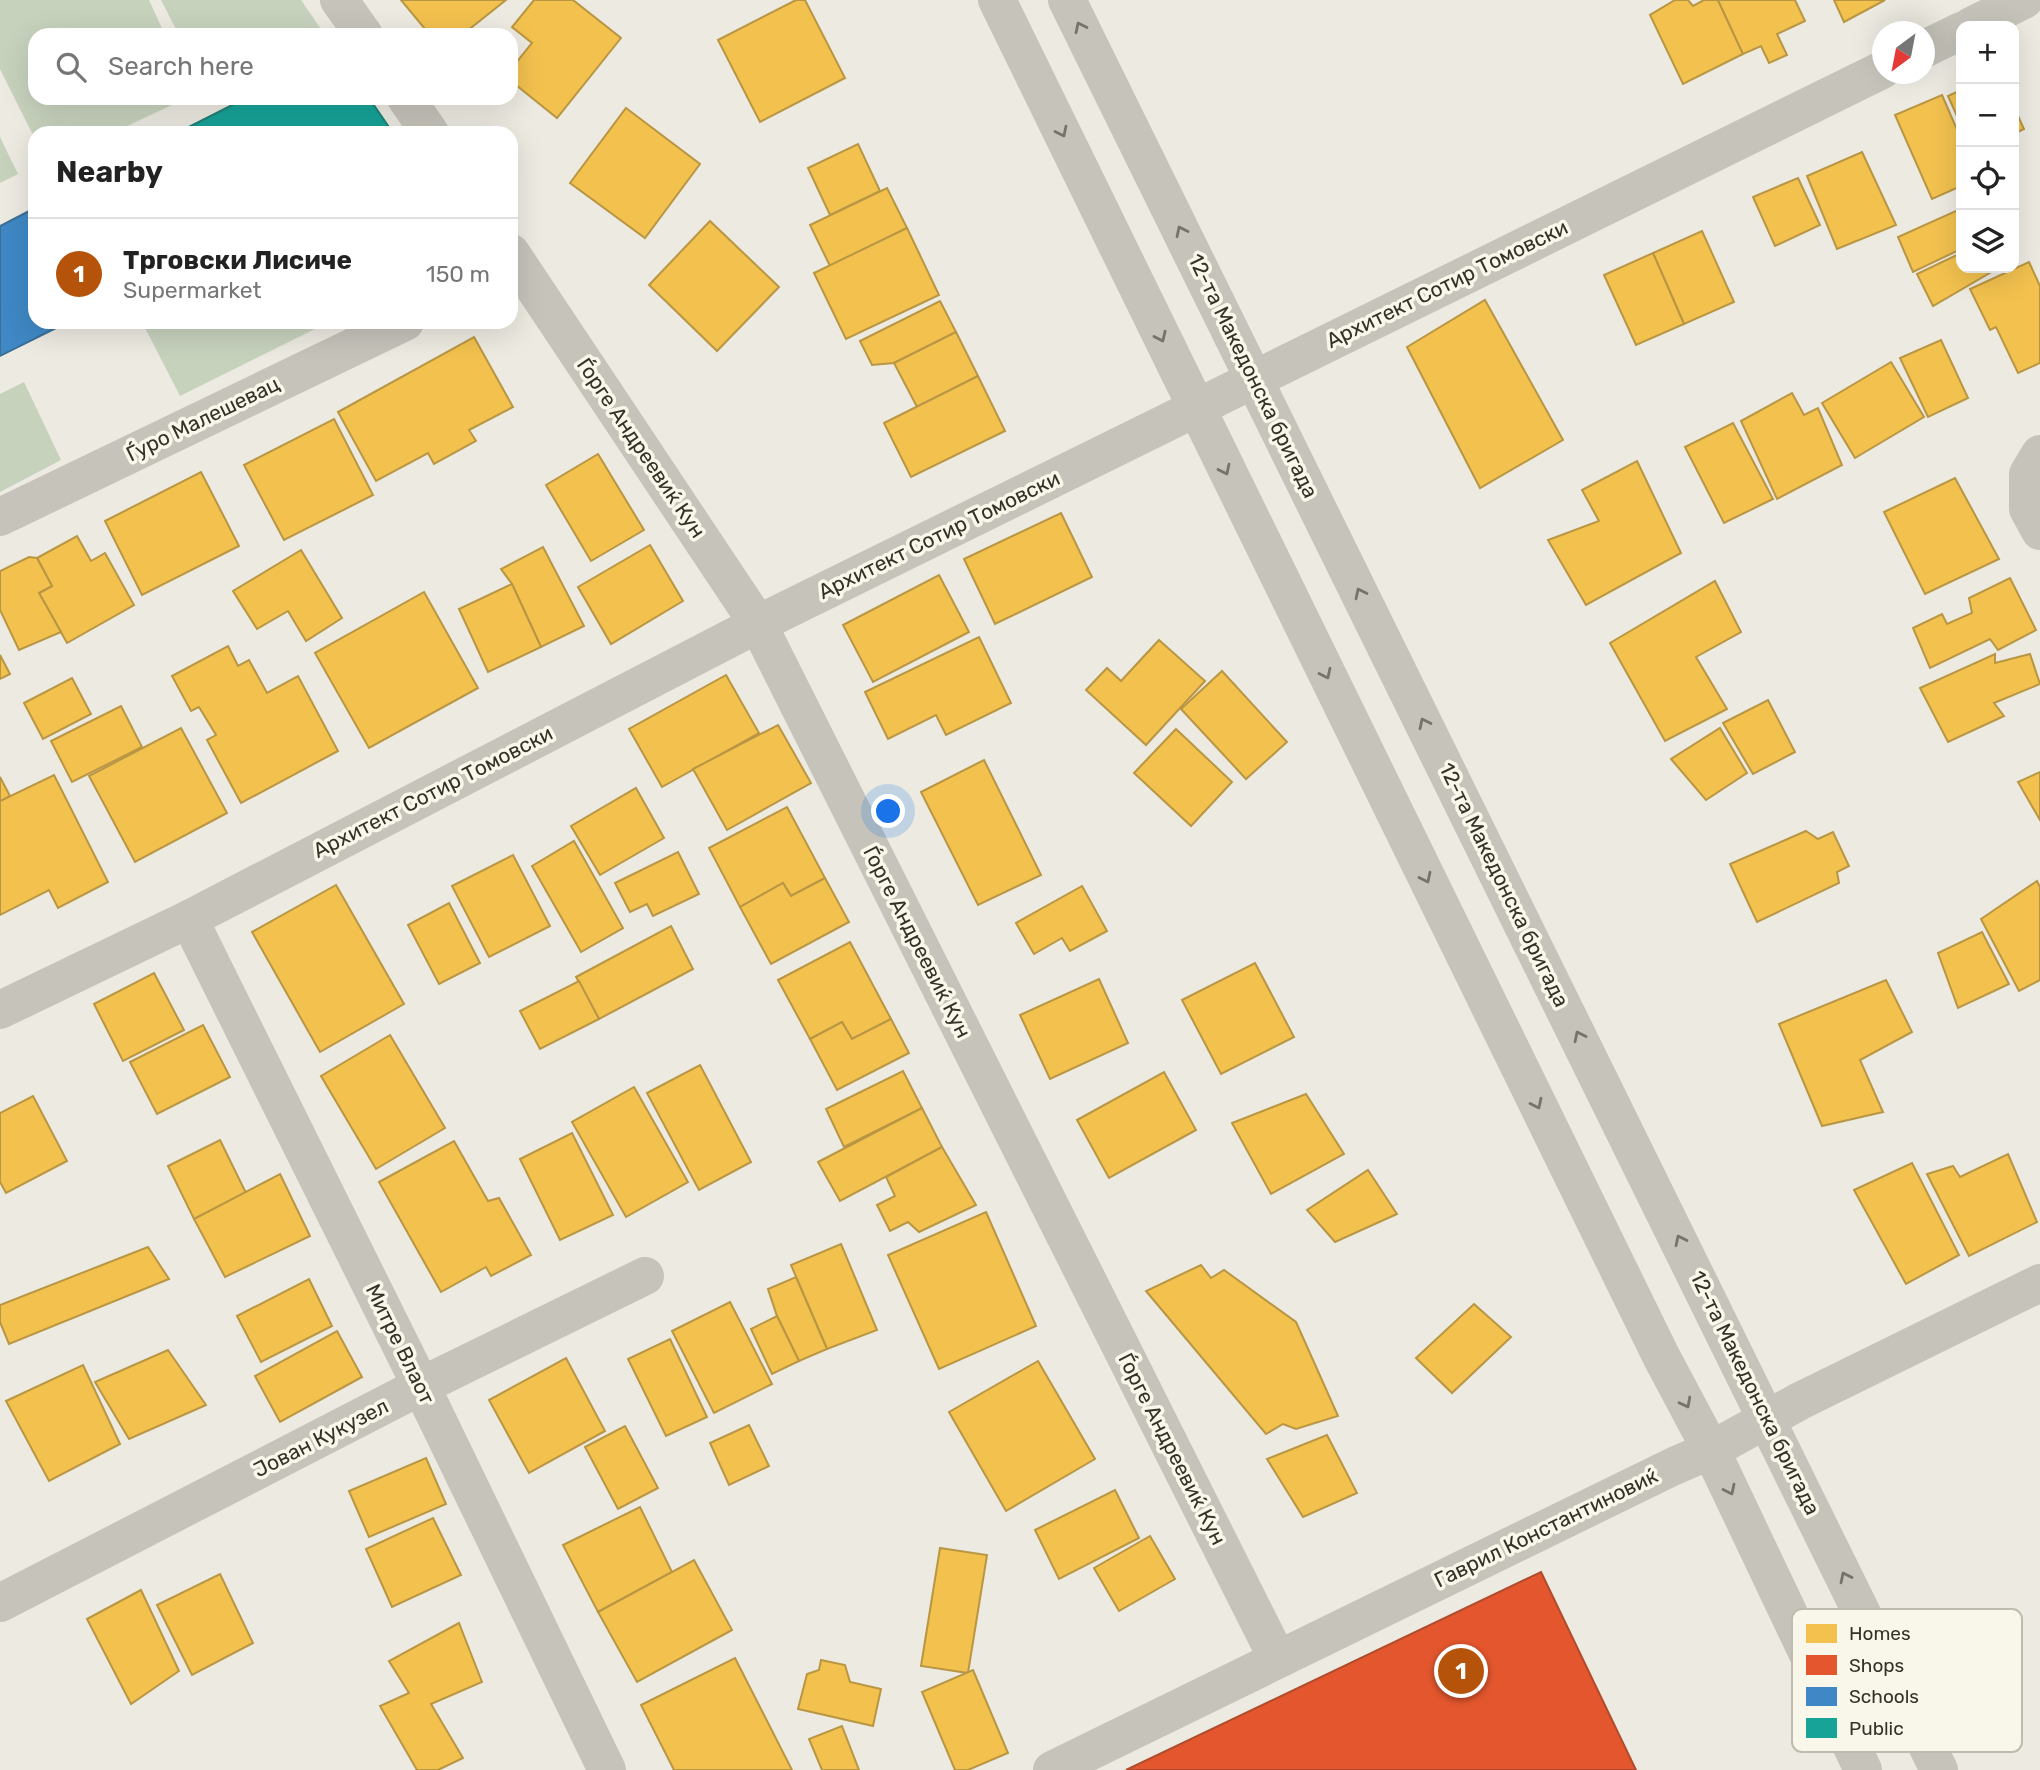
<!DOCTYPE html>
<html lang="en">
<head>
<meta charset="utf-8">
<style>
  :root { --surface:#fff; --page:#f6f6f6; --text:#222; --muted:#767676; --line:#e0e0e0; --accent:#b45309 }
  body { margin:0; font-family:Rubik,sans-serif; background:var(--page); color:var(--text) }
  .controls { position:absolute; right:21px; top:21px; display:grid; overflow:hidden; border-radius:14px; box-shadow:0 7px 28px #0002 }
  .controls button { width:63px; height:63px; display:grid; place-items:center; padding:0; border:0; border-bottom:2px solid var(--line); background:var(--surface); color:var(--text); font:35px sans-serif }
  .compass { position:absolute; left:1872px; top:21px; width:63px; height:63px; border-radius:50%; background:var(--surface); box-shadow:0 7px 28px #0002; rotate:212deg }
  .you { position:absolute; left:889px; top:812px; width:24px; height:24px; margin:-18px; border:5px solid #fff; border-radius:50%; background:#1a73e8; box-shadow:0 0 0 10px #1a73e833 }
  .badge { display:grid; place-items:center; width:46px; height:46px; border-radius:50%; background:var(--accent); color:#fff; font-size:23px; font-weight:700 }
  .pin { position:absolute; translate:-50% -50%; border:4px solid #fff; box-shadow:0 2px 7px #0006 }
  .list { margin:0; padding:0; list-style:none }
  h2 { display:flex; justify-content:space-between; align-items:center; height:91px; margin:0; padding:0 28px; font-size:30px }
  h2 small { font-size:23px; font-weight:400; color:var(--muted) }
  .list li { display:grid; grid-template-columns:46px 1fr auto; gap:21px; align-items:center; box-sizing:border-box; height:112px; padding:0 28px; border-top:2px solid var(--line) }
  .list b { display:block; font-size:26px; white-space:nowrap }
  .list p { margin:0; font-size:23px; white-space:nowrap; color:var(--muted) }
  .list em { font-size:23px; font-style:normal; color:var(--muted) }
  .icon { flex:none; width:38px; height:38px; fill:none; stroke:currentColor; stroke-width:2; stroke-linecap:round; stroke-linejoin:round }
  .map { position:relative; flex:none; width:2040px; height:1770px; overflow:hidden }
  .search { position:absolute; background:var(--surface); box-shadow:0 7px 28px #0002; left:28px; top:28px; width:490px; height:77px; display:flex; align-items:center; gap:18px; box-sizing:border-box; padding:0 24px; border-radius:21px; color:var(--muted); font-size:26px }
  .panel { position:absolute; background:var(--surface); box-shadow:0 7px 28px #0002; left:28px; top:126px; width:490px; height:203px; border-radius:21px }
  .map>svg:first-child { display:block }
  .green { fill:#c7d2bd }
  .homes { fill:#f2c14e; stroke:#b99643; stroke-width:2 }
  .shops { fill:#e4572e; stroke:#b04c2c; stroke-width:2 }
  .schools { fill:#3f88c5; stroke:#3c6e96; stroke-width:2 }
  .public { fill:#17a398; stroke:#208177; stroke-width:2 }
  .lines { fill:none; stroke-linecap:round; stroke-linejoin:round }
  .minor { stroke:#c5c3ba; stroke-width:38 }
  .oneway { stroke:#76736a }
  .labels { text-anchor:middle; stroke-width:7; stroke-linejoin:round; paint-order:stroke }
  .street-label { font-size:21px; fill:#353129; stroke:#f8f7e9 }
  .key { fill:#f8f7e9; stroke:#bebcaf; stroke-width:2 }
  .key-label { font-size:19px; fill:#353129 }
</style>
</head>
<body>
<div class="map">
<svg width="2040" height="1770" viewBox="0 0 2040 1770">
  <rect width="100%" height="100%" fill="#eceae1"/>
  <g class="green">
    <path d="M0 0H149L165 35H35V98H187L112 133H35V139L0 69Z"/>
    <path d="M161 0H301L325 35H179Z"/>
    <path d="M0 137 18 174 0 183Z"/>
    <path d="M142 322H329L180 396Z"/>
    <path d="M24 382 61 460 0 492V394Z"/>
  </g>
  <g class="homes">
    <path d="M401 0H506L462 35H430Z"/>
    <path d="M534 0H573L621 38 557 118 511 81V69L532 43 512 27Z"/>
    <path d="M796 0H805L845 78 760 122 718 40Z"/>
    <path d="M1675 0H1688L1693 6 1704 0H1718L1743 54 1683 84 1650 15Z"/>
    <path d="M1718 0H1795L1805 21 1777 34 1787 55 1769 63 1761 46 1743 54Z"/>
    <path d="M1834 0H1885L1844 22Z"/>
    <path d="M1961 90V125L1948 96Z"/>
    <path d="M1942 95 1961 139V186L1932 199 1895 115Z"/>
    <path d="M2014 107 2024 129 2014 134Z"/>
    <path d="M626 108 700 164 645 238 570 183Z"/>
    <path d="M858 144 880 191 830 215 808 168Z"/>
    <path d="M1862 152 1896 225 1837 249 1807 176Z"/>
    <path d="M1798 178 1820 225 1775 246 1753 197Z"/>
    <path d="M887 188 907 228 830 266 810 225Z"/>
    <path d="M1958 210 1961 218V249L1913 272 1898 237Z"/>
    <path d="M710 221 779 287 717 351 649 285Z"/>
    <path d="M907 228 939 295 846 339 814 273Z"/>
    <path d="M1702 231 1734 302 1684 324 1653 253Z"/>
    <path d="M1653 253 1684 324 1636 345 1604 275Z"/>
    <path d="M1961 253V268H1990L1993 271 1933 306 1917 274Z"/>
    <path d="M2029 262 2040 286V363L2018 373 1996 327 1990 330 1970 289Z"/>
    <path d="M1485 300 1563 440 1480 488 1407 347Z"/>
    <path d="M940 301 956 332 894 363 872 365 860 341Z"/>
    <path d="M956 332 978 376 917 407 894 363Z"/>
    <path d="M474 337 513 407 469 430 476 441 434 464 428 453 376 481 338 412Z"/>
    <path d="M1941 340 1968 398 1928 417 1900 358Z"/>
    <path d="M1891 362 1924 417 1855 458 1822 403Z"/>
    <path d="M978 376 1005 431 911 477 884 423Z"/>
    <path d="M1792 393 1804 415 1818 408 1842 465 1777 499 1741 421Z"/>
    <path d="M334 419 373 495 284 540 244 465Z"/>
    <path d="M1733 423 1773 499 1724 523 1685 447Z"/>
    <path d="M598 454 644 530 591 561 546 485Z"/>
    <path d="M1637 461 1681 553 1586 605 1548 540 1599 521 1582 490Z"/>
    <path d="M201 472 239 546 142 595 105 521Z"/>
    <path d="M1955 478 1999 559 1925 594 1884 512Z"/>
    <path d="M1061 513 1092 577 995 624 964 559Z"/>
    <path d="M77 536 91 561 105 553 134 605 67 643 39 593 52 586 37 558Z"/>
    <path d="M650 545 683 601 611 644 578 587Z"/>
    <path d="M543 547 584 626 541 647 512 584 501 569Z"/>
    <path d="M301 550 342 618 306 641 288 611 257 629 233 591Z"/>
    <path d="M29 557 37 558 52 586 39 593 61 632 19 650 0 610V571Z"/>
    <path d="M939 575 969 632 873 682 843 625Z"/>
    <path d="M2010 578 2036 630 1998 650 1990 639 1930 668 1913 628 1942 614 1947 624 1972 613 1969 598Z"/>
    <path d="M1715 581 1741 632 1696 657 1727 709 1665 741 1610 643Z"/>
    <path d="M512 584 541 647 488 672 459 609Z"/>
    <path d="M424 592 478 688 369 748 315 653Z"/>
    <path d="M979 637 1011 703 946 735 936 715 888 739 865 692Z"/>
    <path d="M1159 640 1205 681 1146 745 1086 690 1107 668 1121 681Z"/>
    <path d="M228 646 238 666 249 660 267 693 298 676 338 751 241 803 207 740 216 735 199 707 191 711 172 676Z"/>
    <path d="M1995 654V663L2030 654 2040 684 1994 703 2004 716 1948 742 1920 688Z"/>
    <path d="M0 655 10 674 0 679Z"/>
    <path d="M1222 671 1287 742 1246 779 1181 709Z"/>
    <path d="M726 675 759 733 662 787 629 729Z"/>
    <path d="M72 678 91 714 43 739 24 703Z"/>
    <path d="M1768 700 1795 752 1753 774 1723 723Z"/>
    <path d="M121 706 142 747 72 782 51 741Z"/>
    <path d="M778 725 811 783 727 830 693 769Z"/>
    <path d="M181 728 227 813 135 862 89 776Z"/>
    <path d="M1720 728 1747 773 1706 800 1671 759Z"/>
    <path d="M1176 729 1232 782 1191 826 1134 773Z"/>
    <path d="M984 760 1041 875 978 905 921 792Z"/>
    <path d="M2040 772V820L2018 782Z"/>
    <path d="M54 775 108 882 58 908 49 890 0 915V801Z"/>
    <path d="M0 777 10 796 0 801Z"/>
    <path d="M636 788 664 838 600 875 571 826Z"/>
    <path d="M787 807 825 878 791 896 783 883 740 907 709 848Z"/>
    <path d="M1806 831 1818 839 1833 832 1849 866 1837 872 1839 883 1757 922 1730 864Z"/>
    <path d="M574 841 623 928 581 952 532 866Z"/>
    <path d="M678 852 699 894 653 916 647 904 630 912 615 883Z"/>
    <path d="M513 855 550 926 489 957 452 886Z"/>
    <path d="M825 878 849 922 771 964 740 907 783 883 791 896Z"/>
    <path d="M2037 881 2040 887V980L2019 991 1981 919Z"/>
    <path d="M336 885 404 1004 320 1052 252 932Z"/>
    <path d="M1082 886 1107 931 1070 951 1062 938 1034 954 1016 923Z"/>
    <path d="M449 903 480 963 439 984 408 925Z"/>
    <path d="M671 926 693 969 599 1019 576 977Z"/>
    <path d="M1982 932 2009 984 1958 1008 1938 953Z"/>
    <path d="M850 942 891 1019 852 1039 842 1022 810 1039 778 980Z"/>
    <path d="M1255 963 1294 1037 1221 1074 1182 1000Z"/>
    <path d="M154 973 184 1030 123 1061 94 1004Z"/>
    <path d="M1099 979 1128 1043 1050 1079 1020 1015Z"/>
    <path d="M1886 980 1912 1032 1860 1060 1883 1112 1822 1126 1779 1024Z"/>
    <path d="M579 981 599 1019 540 1049 520 1011Z"/>
    <path d="M891 1019 909 1053 837 1090 810 1039 842 1022 852 1039Z"/>
    <path d="M203 1025 230 1077 157 1114 130 1062Z"/>
    <path d="M390 1035 445 1128 376 1169 321 1076Z"/>
    <path d="M700 1065 751 1162 699 1190 647 1093Z"/>
    <path d="M903 1071 922 1108 844 1147 826 1109Z"/>
    <path d="M1164 1072 1196 1130 1109 1178 1077 1120Z"/>
    <path d="M634 1087 688 1182 626 1217 572 1122Z"/>
    <path d="M1306 1094 1344 1154 1271 1194 1232 1123Z"/>
    <path d="M33 1096 67 1161 6 1193 0 1182V1113Z"/>
    <path d="M922 1108 942 1147 840 1201 818 1162Z"/>
    <path d="M572 1133 613 1215 560 1240 520 1159Z"/>
    <path d="M220 1140 246 1193 194 1219 168 1166Z"/>
    <path d="M454 1141 488 1201 499 1198 531 1255 491 1276 486 1267 441 1292 379 1182Z"/>
    <path d="M942 1147 976 1205 919 1232 908 1222 890 1231 877 1205 895 1196 886 1177Z"/>
    <path d="M2008 1154 2037 1222 1969 1256 1927 1174 1953 1166 1960 1177Z"/>
    <path d="M1912 1163 1959 1255 1906 1284 1854 1190Z"/>
    <path d="M1368 1170 1397 1214 1335 1242 1307 1210Z"/>
    <path d="M280 1174 310 1236 225 1277 194 1219Z"/>
    <path d="M986 1212 1036 1326 939 1369 888 1255Z"/>
    <path d="M841 1244 877 1330 827 1349 791 1265Z"/>
    <path d="M148 1247 169 1279 9 1344 0 1322V1305Z"/>
    <path d="M1201 1265 1211 1278 1224 1270 1296 1322 1338 1416 1296 1429 1283 1424 1266 1434 1146 1291Z"/>
    <path d="M796 1277 827 1349 799 1361 777 1316 768 1289Z"/>
    <path d="M309 1279 332 1326 261 1362 237 1316Z"/>
    <path d="M730 1302 772 1384 714 1413 672 1331Z"/>
    <path d="M1474 1304 1511 1337 1452 1393 1416 1358Z"/>
    <path d="M777 1316 799 1361 772 1374 751 1329Z"/>
    <path d="M337 1331 362 1377 280 1422 255 1376Z"/>
    <path d="M670 1339 707 1417 666 1436 628 1359Z"/>
    <path d="M168 1350 206 1405 129 1439 95 1382Z"/>
    <path d="M566 1358 605 1431 529 1473 489 1400Z"/>
    <path d="M1038 1361 1095 1459 1006 1511 949 1412Z"/>
    <path d="M83 1365 120 1444 49 1481 6 1401Z"/>
    <path d="M749 1425 769 1466 729 1485 710 1443Z"/>
    <path d="M625 1426 658 1488 618 1509 585 1447Z"/>
    <path d="M1327 1435 1357 1493 1303 1517 1267 1459Z"/>
    <path d="M426 1458 446 1504 369 1537 349 1491Z"/>
    <path d="M1115 1490 1139 1538 1059 1579 1035 1530Z"/>
    <path d="M640 1507 672 1572 598 1612 563 1545Z"/>
    <path d="M433 1518 461 1575 392 1607 366 1549Z"/>
    <path d="M1150 1536 1175 1579 1119 1611 1094 1568Z"/>
    <path d="M940 1548 987 1555 968 1673 921 1666Z"/>
    <path d="M694 1560 732 1630 637 1682 598 1612Z"/>
    <path d="M220 1574 253 1643 192 1675 157 1605Z"/>
    <path d="M141 1590 179 1671 131 1704 87 1619Z"/>
    <path d="M459 1623 482 1682 431 1704 463 1758 438 1770H417L380 1706 409 1693 389 1661Z"/>
    <path d="M735 1658 792 1770H674L641 1705Z"/>
    <path d="M821 1660 845 1665 850 1682 881 1689 873 1726 798 1709 807 1674 819 1670Z"/>
    <path d="M973 1670 1008 1753 968 1770H955L922 1692Z"/>
    <path d="M842 1726 859 1770H822L809 1739Z"/>
  </g>
  <path class="shops" d="M1541 1572 1636 1770H1126Z"/>
  <path class="schools" d="M35 208V322H68L0 356V226Z"/>
  <path class="public" d="M246 98H369L393 133H177Z"/>
  <g class="lines">
    <g class="minor">
      <path d="M339 0 364 35"/>
      <path d="M997 0 1661 1356 1711 1450 1863 1770"/>
      <path d="M1067 0 1939 1770"/>
      <path d="M1971 26 2024 0"/>
      <path d="M1924 49 1961 31"/>
      <path d="M406 98 430 133"/>
      <path d="M511 253 758 624 1277 1658"/>
      <path d="M2040 454 2028 474V509L2040 531"/>
      <path d="M0 517 405 322"/>
      <path d="M189 919 421 1386 607 1770"/>
      <path d="M0 1010 189 919 758 624 1882 70"/>
      <path d="M0 1603 421 1386 645 1276"/>
      <path d="M1052 1770 1672 1467 1711 1450 1800 1401 2040 1283"/>
    </g>
  </g>
  <defs><path id="oneway-chevron" d="M-2-3.5L2.5 0L-2 3.5" fill="none" stroke-width="1.6" stroke-linecap="round" stroke-linejoin="round" transform="scale(1.75)"/></defs>
  <g class="oneway">
    <use href="#oneway-chevron" transform="translate(1080 27) rotate(-116)"/>
    <use href="#oneway-chevron" transform="translate(1062 132) rotate(64)"/>
    <use href="#oneway-chevron" transform="translate(1181 231) rotate(-116)"/>
    <use href="#oneway-chevron" transform="translate(1161 337) rotate(65)"/>
    <use href="#oneway-chevron" transform="translate(1225 470) rotate(64)"/>
    <use href="#oneway-chevron" transform="translate(1360 593) rotate(-116)"/>
    <use href="#oneway-chevron" transform="translate(1326 674) rotate(64)"/>
    <use href="#oneway-chevron" transform="translate(1424 723) rotate(-116)"/>
    <use href="#oneway-chevron" transform="translate(1426 878) rotate(64)"/>
    <use href="#oneway-chevron" transform="translate(1579 1036) rotate(-116)"/>
    <use href="#oneway-chevron" transform="translate(1537 1104) rotate(64)"/>
    <use href="#oneway-chevron" transform="translate(1680 1240) rotate(-116)"/>
    <use href="#oneway-chevron" transform="translate(1686 1403) rotate(62)"/>
    <use href="#oneway-chevron" transform="translate(1730 1490) rotate(64)"/>
    <use href="#oneway-chevron" transform="translate(1845 1577) rotate(-116)"/>
  </g>
  <g class="labels">
    <g class="street-label">
      <text transform="translate(1447 284) rotate(-26)" y="7">Архитект Сотир Томовски</text>
      <text transform="translate(1253 376) rotate(64)" y="7">12-та Македонска бригада</text>
      <text transform="translate(203 419) rotate(-26)" y="7">Ѓуро Малешевац</text>
      <text transform="translate(641 448) rotate(56)" y="7">Ѓорге Андреевиќ Кун</text>
      <text transform="translate(939 535) rotate(-26)" y="7">Архитект Сотир Томовски</text>
      <text transform="translate(433 792) rotate(-27)" y="7">Архитект Сотир Томовски</text>
      <text transform="translate(1504 885) rotate(64)" y="7">12-та Македонска бригада</text>
      <text transform="translate(917 942) rotate(63)" y="7">Ѓорге Андреевиќ Кун</text>
      <text transform="translate(400 1344) rotate(64)" y="7">Митре Влаот</text>
      <text transform="translate(1755 1393) rotate(64)" y="7">12-та Македонска бригада</text>
      <text transform="translate(321 1438) rotate(-27)" y="7">Јован Кукузел</text>
      <text transform="translate(1172 1449) rotate(63)" y="7">Ѓорге Андреевиќ Кун</text>
      <text transform="translate(1546 1528) rotate(-26)" y="7">Гаврил Константиновиќ</text>
    </g>
  </g>
  <rect x="1792" y="1609" width="230" height="143" rx="10" class="key"/>
  <rect x="1806" y="1624" width="31" height="19" fill="#f2c14e"/>
  <rect x="1806" y="1655" width="31" height="20" fill="#e4572e"/>
  <rect x="1806" y="1687" width="31" height="19" fill="#3f88c5"/>
  <rect x="1806" y="1718" width="31" height="20" fill="#17a398"/>
  <g class="key-label">
    <text x="1849" y="1640">Homes</text>
    <text x="1849" y="1672">Shops</text>
    <text x="1849" y="1703">Schools</text>
    <text x="1849" y="1735">Public</text>
  </g>
</svg>
<div class="controls">
<button>+</button>
<button>−</button>
<button><svg class="icon" aria-label="locate" viewBox="0 0 24 24"><circle cx="12" cy="12" r="6"/><path d="M12 2v4M12 18v4M2 12h4M18 12h4"/></svg></button>
<button><svg class="icon" aria-label="layers" viewBox="0 0 24 24"><path d="M12 4l9 5-9 5-9-5zM3 14l9 5 9-5"/></svg></button>
</div>
<svg class="compass" viewBox="-18 -18 36 36"><path d="M0-13l5 13h-10z" fill="#e53935"/><path d="M0 13l5-13h-10z" fill="#767676"/></svg>
<div class="you"></div>
<div class="pin badge" style="left:1461px;top:1671px">1</div>
<div class="search"><svg class="icon" aria-label="search" viewBox="0 0 24 24"><circle cx="10" cy="10" r="6"/><path d="M15 15l6 6"/></svg>Search here</div>
<section class="panel">
<h2>Nearby<small></small></h2>
<ul class="list">
<li><span class="badge">1</span><div><b>Трговски Лисиче</b><p>Supermarket</p></div><em>150 m</em></li>
</ul>
</section>
</div>
</body>
</html>
